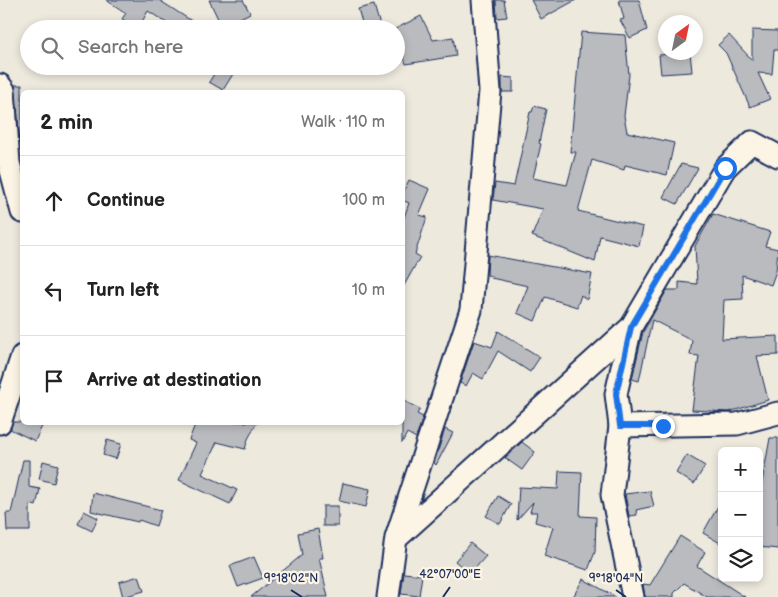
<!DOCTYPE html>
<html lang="en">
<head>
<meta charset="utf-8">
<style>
  :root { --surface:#fff; --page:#f2f2f2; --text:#222; --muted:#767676; --line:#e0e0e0 }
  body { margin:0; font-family:"Balsamiq Sans",sans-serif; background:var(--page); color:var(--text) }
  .controls { position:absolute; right:15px; bottom:15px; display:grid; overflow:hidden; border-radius:8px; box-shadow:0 2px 8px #0003 }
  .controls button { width:45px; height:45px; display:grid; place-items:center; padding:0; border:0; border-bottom:1px solid var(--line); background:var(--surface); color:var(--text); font:25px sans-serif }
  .compass { position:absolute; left:658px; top:15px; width:45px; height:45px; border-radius:50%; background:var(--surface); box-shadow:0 2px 8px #0003; rotate:33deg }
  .stop { position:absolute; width:15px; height:15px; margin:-11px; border:4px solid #1a73e8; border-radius:50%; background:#fff }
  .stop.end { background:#1a73e8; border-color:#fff; box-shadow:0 1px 5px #0008 }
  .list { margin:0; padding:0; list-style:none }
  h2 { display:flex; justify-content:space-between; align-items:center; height:65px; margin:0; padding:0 20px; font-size:21px }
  h2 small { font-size:16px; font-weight:400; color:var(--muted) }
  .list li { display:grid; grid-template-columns:32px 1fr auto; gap:15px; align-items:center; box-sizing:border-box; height:90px; padding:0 20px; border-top:1px solid var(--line) }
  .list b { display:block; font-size:19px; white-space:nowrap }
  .list em { font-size:16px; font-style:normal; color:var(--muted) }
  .icon { flex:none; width:28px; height:28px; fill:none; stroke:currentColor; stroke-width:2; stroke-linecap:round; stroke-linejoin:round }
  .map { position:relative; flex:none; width:778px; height:597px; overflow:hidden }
  .search { position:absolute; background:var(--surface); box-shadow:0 2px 8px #0003; left:20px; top:20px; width:385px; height:55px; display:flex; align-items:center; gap:12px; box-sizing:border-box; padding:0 18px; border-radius:28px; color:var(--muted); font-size:19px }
  .panel { position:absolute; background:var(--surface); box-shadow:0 2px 8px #0003; left:20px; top:90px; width:385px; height:335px; border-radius:8px }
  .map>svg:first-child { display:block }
  .building { fill:#babbbe; stroke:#1b2f5e }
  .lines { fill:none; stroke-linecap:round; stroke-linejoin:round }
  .minor-casing { stroke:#1b2f5e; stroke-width:25 }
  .minor { stroke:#fcf5e5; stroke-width:21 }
  .route { stroke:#1a73e8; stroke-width:6 }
  .ticks { fill:none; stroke:#1b2f5e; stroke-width:2 }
  .ticks-label { font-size:12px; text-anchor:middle; fill:#1b2f5e; stroke:#fcf5e5; stroke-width:4.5; stroke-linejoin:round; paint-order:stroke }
</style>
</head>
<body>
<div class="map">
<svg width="778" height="597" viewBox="0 0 778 597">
  <rect width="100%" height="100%" fill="#eee9dd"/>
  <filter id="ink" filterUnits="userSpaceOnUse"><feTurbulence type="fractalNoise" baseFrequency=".02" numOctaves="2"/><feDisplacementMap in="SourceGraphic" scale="10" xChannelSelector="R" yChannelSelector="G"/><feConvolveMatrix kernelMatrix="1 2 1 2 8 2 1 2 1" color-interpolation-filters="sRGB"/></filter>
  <g filter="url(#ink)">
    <g class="building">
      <path d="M106 0H159L204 29H176L148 11 138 29 122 19 126 13Z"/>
      <path d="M209 0H243L250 13 222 27Z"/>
      <path d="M496 0H504L507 17 497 18Z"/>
      <path d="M531 0H576L541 19Z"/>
      <path d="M619 0H639L647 30 630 38 620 20 624 19Z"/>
      <path d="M374 5 381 29H364L358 9Z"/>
      <path d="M421 16 433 40 453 37 456 56 406 64 395 29Z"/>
      <path d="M752 30 778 31V50H774L772 74 758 73 770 99 750 107 726 53 718 45 729 35 752 60Z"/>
      <path d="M581 32 625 35 629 75 624 116 627 132 674 143 667 175 625 165 624 170 592 160 578 211 643 227 639 246 600 236 595 262 532 236 543 209 493 200 495 183 514 186 530 112H532L534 106 546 109 539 143 541 144 533 178 567 185 576 152H570Z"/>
      <path d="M690 52 692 72 661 74 659 55Z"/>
      <path d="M219 66H238L223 90 209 82Z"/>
      <path d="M502 77 513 78V92H502Z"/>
      <path d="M15 85H22V141H20Z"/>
      <path d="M681 164 698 168 677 204 663 197Z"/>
      <path d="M409 180 430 189 419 215 427 217 415 254 420 257 402 289V223L409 203 402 200V195Z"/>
      <path d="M713 214 770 232 765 246 778 249 776 271 771 285 742 275 743 299 724 300 722 339 778 336V355L757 356 768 400 729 412 692 410 699 356 690 355 692 340 652 320 639 381 632 379 643 332 667 290H679V282L697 284 695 246Z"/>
      <path d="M488 255 592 274 587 300 581 295 577 307 545 297 535 321 517 313 528 286 491 278 492 276 487 275Z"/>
      <path d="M498 331 540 357 530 372 498 351 483 379 473 373 466 386 460 383 474 341 492 347Z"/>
      <path d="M402 400 420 409 417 414 423 417 416 438 407 433 402 443Z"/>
      <path d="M13 422H44L35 441 10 429Z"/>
      <path d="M196 422H257L248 439 245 449 217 442 202 474 237 490 230 504 179 480 196 443 189 440Z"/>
      <path d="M445 429 453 433 436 465 434 463Z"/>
      <path d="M770 438H778V549L759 547V499Z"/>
      <path d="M107 440 121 444 116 459 103 455Z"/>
      <path d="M522 442 535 452 522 470 505 458Z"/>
      <path d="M687 455 705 466 694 484 676 473Z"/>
      <path d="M23 460H29V487L40 489 36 506 30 504V531H7L6 513H11Z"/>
      <path d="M43 461 58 465 54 483 39 479Z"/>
      <path d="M559 471 582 472 580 516 596 517 595 552 588 570 544 556 553 527 535 522 537 512H530L533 502 517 520 519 487 558 489Z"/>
      <path d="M343 483 370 489 366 507 339 501Z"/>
      <path d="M650 491 654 506 636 510 637 515 629 516 625 494Z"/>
      <path d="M93 493 161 510 156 526 139 520 138 522 91 511Z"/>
      <path d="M498 496 511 504 500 524 486 516Z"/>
      <path d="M722 499V544L703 533Z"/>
      <rect x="323" y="506" width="15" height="20"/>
      <path d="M84 511 98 518 92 531 78 524Z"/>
      <path d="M318 529 323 558H319L328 597H251L302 555 298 533Z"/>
      <path d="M680 536 705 552 697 566 745 597H707L684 583 674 593V597H645L643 584 650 585Z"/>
      <path d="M470 543 486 556 470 574 455 561Z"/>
      <path d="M254 557 263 578 238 587 230 566Z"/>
      <path d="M404 573 422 575 419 596 401 594Z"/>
      <path d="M139 576 144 591 123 597 119 582Z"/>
      <path d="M583 579 616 597H573Z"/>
    </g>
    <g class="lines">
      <g class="minor-casing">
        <g id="minor">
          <path d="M0 85 4 90 9 163 22 212"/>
          <path d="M631 327 616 394 620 426 612 495 633 597"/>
          <path d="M0 423 22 356"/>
          <path d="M620 426 737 424 778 413"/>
          <path d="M397 538 631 327 725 168 752 142 778 156"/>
          <path d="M388 597 396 538 471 310 490 91 483 0"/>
        </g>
      </g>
      <use href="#minor" class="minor"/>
    </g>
  </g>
  <g class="lines" filter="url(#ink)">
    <path class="route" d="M663 426H620L616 394 631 327 725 168"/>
  </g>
  <path class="ticks" d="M291 590 302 597M616 590 626 597M443 597 450 587"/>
  <g class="ticks-label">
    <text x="450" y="578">42°07'00"E</text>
    <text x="291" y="582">9°18'02"N</text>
    <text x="616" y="582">9°18'04"N</text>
  </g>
</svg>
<div class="controls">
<button>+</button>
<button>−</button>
<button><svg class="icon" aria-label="layers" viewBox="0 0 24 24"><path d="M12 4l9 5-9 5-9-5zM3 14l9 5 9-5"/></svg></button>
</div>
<svg class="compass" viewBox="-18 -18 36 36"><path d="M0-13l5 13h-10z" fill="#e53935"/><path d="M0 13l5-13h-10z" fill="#767676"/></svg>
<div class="stop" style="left:725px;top:168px"></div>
<div class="stop end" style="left:663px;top:426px"></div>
<div class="search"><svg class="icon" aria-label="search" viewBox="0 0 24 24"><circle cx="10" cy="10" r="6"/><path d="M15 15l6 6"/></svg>Search here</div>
<section class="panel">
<h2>2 min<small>Walk · 110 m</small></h2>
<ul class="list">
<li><svg class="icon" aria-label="ahead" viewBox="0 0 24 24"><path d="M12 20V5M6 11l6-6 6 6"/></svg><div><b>Continue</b></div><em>100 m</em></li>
<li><svg class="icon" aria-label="left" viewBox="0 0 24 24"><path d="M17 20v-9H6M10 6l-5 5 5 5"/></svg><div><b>Turn left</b></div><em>10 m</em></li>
<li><svg class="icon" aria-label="arrive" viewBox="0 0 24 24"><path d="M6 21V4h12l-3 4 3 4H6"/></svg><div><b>Arrive at destination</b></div></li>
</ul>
</section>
</div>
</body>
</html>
